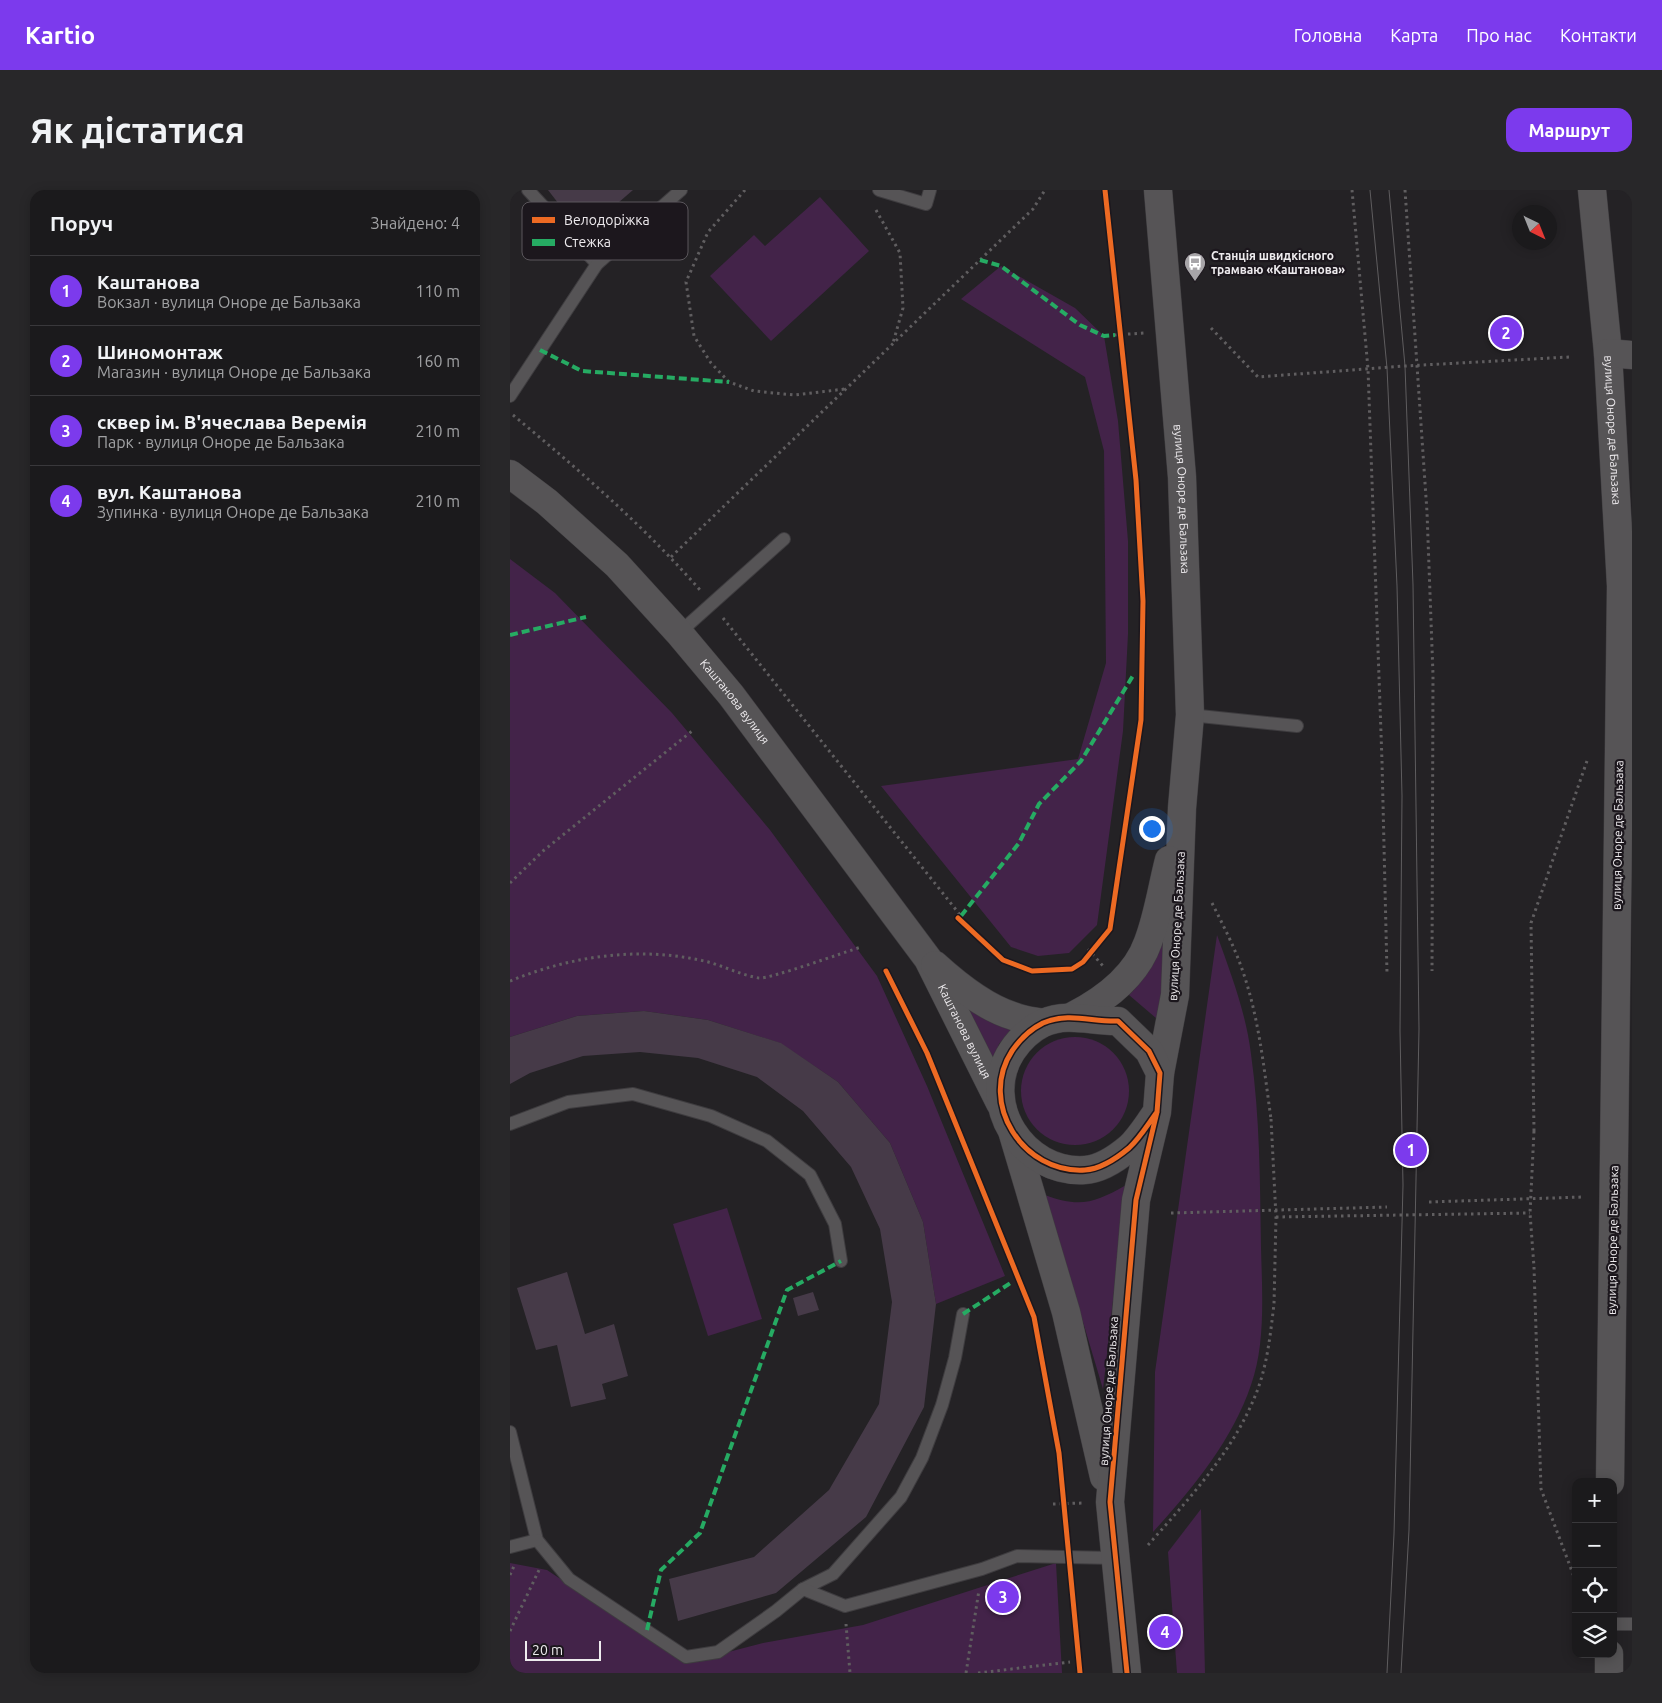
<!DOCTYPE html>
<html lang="uk">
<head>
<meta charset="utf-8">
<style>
  :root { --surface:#1b1a1c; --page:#282729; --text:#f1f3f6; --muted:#a0a1a3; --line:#39383b; --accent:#7c3aed }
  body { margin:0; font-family:Ubuntu,sans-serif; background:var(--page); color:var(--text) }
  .controls { position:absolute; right:15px; bottom:15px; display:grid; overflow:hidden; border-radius:10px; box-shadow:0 2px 12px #0003 }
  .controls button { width:45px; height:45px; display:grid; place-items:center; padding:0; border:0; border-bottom:1px solid var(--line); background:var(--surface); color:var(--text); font:25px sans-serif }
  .compass { position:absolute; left:1002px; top:15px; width:45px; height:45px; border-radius:50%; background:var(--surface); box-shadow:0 2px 12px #0003; rotate:137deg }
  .scale { position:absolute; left:15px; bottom:12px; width:76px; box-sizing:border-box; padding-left:5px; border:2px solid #eeebee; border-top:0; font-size:14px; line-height:18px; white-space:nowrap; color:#eeebee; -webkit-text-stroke:4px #1c171d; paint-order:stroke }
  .you { position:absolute; left:641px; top:638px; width:18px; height:18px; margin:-12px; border:4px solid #fff; border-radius:50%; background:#1a73e8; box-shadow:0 0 0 8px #1a73e833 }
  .badge { display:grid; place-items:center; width:32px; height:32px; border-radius:50%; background:var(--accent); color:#fff; font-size:16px; font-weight:700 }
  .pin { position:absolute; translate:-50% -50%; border:2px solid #fff; box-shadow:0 1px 5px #0006 }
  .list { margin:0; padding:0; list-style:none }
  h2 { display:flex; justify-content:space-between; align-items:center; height:65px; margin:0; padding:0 20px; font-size:21px }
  h2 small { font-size:16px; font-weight:400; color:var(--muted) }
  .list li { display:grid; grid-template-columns:32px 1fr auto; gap:15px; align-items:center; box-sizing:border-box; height:70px; padding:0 20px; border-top:1px solid var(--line) }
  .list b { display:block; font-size:19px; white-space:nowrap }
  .list p { margin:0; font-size:16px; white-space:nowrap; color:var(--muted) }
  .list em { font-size:16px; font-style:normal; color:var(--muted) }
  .icon { flex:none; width:28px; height:28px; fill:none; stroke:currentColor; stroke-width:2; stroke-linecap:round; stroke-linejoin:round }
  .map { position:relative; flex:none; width:1122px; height:1483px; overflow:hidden; border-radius:15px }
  header { display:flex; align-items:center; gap:30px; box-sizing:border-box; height:70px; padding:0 25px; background:var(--accent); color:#fff }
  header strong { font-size:24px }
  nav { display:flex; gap:28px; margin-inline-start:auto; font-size:18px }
  .intro { display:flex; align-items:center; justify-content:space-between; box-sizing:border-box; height:120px; padding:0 30px }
  h1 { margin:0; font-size:35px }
  .button { padding:12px 22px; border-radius:15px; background:var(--accent); color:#fff; font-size:18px; font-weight:700 }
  main { display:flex; gap:30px; padding:0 30px }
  aside { flex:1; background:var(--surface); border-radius:15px; box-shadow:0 2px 12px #0003 }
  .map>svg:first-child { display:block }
  .green { fill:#432349 }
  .building { fill:#463a48 }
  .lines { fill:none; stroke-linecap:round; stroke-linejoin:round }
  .lane-casing { stroke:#3e3c3f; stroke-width:14 }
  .secondary-casing { stroke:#3e3c3f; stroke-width:29 }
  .path { stroke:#605e60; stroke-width:3; stroke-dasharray:2.5 4; stroke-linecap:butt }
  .lane { stroke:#565456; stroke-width:12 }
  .secondary { stroke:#565456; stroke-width:28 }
  .tram { stroke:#5f5d5f; stroke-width:1 }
  .path-bridge { stroke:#605e60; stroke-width:3; stroke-dasharray:2.5 4; stroke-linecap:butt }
  .quiet { stroke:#26ab63; stroke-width:4; stroke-dasharray:8 4; stroke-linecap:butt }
  .cycleway-casing { stroke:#1c171d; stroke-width:8 }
  .cycleway { stroke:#ed6a23; stroke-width:5 }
  .labels { text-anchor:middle; stroke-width:4.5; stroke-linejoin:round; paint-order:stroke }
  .poi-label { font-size:12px; font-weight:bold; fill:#eeebee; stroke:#1c171d; text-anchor:start }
  .street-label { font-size:12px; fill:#eeebee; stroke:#1c171d }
  .key { fill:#1c171d; stroke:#5b575c; stroke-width:1 }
  .key-label { font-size:14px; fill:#eeebee }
</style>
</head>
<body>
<header>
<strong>Kartio</strong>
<nav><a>Головна</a><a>Карта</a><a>Про нас</a><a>Контакти</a></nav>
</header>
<div class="intro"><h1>Як дістатися</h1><a class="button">Маршрут</a></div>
<main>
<aside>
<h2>Поруч<small>Знайдено: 4</small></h2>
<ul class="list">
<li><span class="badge">1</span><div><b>Каштанова</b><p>Вокзал · вулиця Оноре де Бальзака</p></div><em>110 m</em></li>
<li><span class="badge">2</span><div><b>Шиномонтаж</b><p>Магазин · вулиця Оноре де Бальзака</p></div><em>160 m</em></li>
<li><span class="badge">3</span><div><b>сквер ім. В'ячеслава Веремія</b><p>Парк · вулиця Оноре де Бальзака</p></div><em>210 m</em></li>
<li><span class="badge">4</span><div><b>вул. Каштанова</b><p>Зупинка · вулиця Оноре де Бальзака</p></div><em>210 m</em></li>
</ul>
</aside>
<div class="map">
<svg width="1122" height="1483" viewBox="0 0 1122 1483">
  <rect width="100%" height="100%" fill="#242225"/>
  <g class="green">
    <path d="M310 7 359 61 261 151 200 86 244 45 255 56Z"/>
    <path d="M491 76 565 118 594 146 608 231 618 351V444L613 541 587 735 559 763 528 766 501 757 371 596 568 569 596 473 594 261 575 187 451 109Z"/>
    <path d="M0 369 45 403 162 523 260 640 367 786 417 896 495 1086 426 1114 413 1032 380 953 328 892 270 853 198 830 134 821 67 826 0 847Z"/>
    <path d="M660 719 653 834 619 805C643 781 651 751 660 719Z"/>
    <path d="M707 745C721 784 736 823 741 864 750 928 750 992 751 1057 752 1100 756 1154 741 1195 722 1251 682 1299 643 1342L645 1182Z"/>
    <path d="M451 811 501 840 489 854 483 872Z"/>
    <circle cx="565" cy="901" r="54"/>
    <path d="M616 995 593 1199 535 1005C569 1018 585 1013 616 995Z"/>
    <path d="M217 1018 252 1129 198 1146 163 1034Z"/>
    <path d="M691 1319 695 1483H667L658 1362Z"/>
    <path d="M0 1373 37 1380 176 1473 253 1453 353 1435 546 1373 552 1483H0Z"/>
  </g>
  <g class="building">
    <path d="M38 0H123L72 44Z"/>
    <path d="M134 821 198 830 271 853 328 892 380 953 413 1032 426 1114 414 1217 356 1327 266 1403 168 1431 159 1389 244 1367 319 1300 369 1214 382 1112 370 1039 341 977 293 921 247 887 188 868 130 862 73 866 20 883 0 894V847L67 826Z"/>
    <path d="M57 1082 75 1144 104 1134 118 1186 92 1194 96 1209 61 1217 47 1155 26 1160 7 1098Z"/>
    <path d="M303 1102 309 1120 288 1126 283 1108Z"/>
  </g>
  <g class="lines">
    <g class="lane-casing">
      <g id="lane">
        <path d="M18 0 87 74"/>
        <path d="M369 0 416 14 420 0"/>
        <path d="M0 206 87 74 171 0"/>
        <path d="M169 443 274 349"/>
        <path d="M680 525 787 536"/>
        <path d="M0 934 58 912 123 904 201 926 257 951 300 985 325 1034 331 1071"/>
        <path d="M0 1242 27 1350 59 1389 176 1467 208 1462 266 1421 293 1399 323 1384 391 1307 412 1268 432 1215 445 1168 453 1124"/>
        <path d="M0 1357 27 1350"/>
        <path d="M293 1399 335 1416 472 1379 507 1366 604 1368"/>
        <path d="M1103 1434H1122"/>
      </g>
    </g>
    <g class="secondary-casing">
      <g id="secondary">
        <path id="s1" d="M648 0 672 287 680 525 672 618 665 805 650 883"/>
        <path id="s2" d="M1082 0 1098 163 1111 396 1100 1292"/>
        <path d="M1098 163 1122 165"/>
        <path id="s3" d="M0 284 37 312 107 375 169 443 221 505 418 769 490 913"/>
        <path d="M425 775C447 795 474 817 503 826 512 830 523 831 533 833"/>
        <path d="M563 826C594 810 626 786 638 752 648 726 652 697 659 670"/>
        <path d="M503 944 556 1122 594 1287"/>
        <path d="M617 1483 600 1312 626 1010 647 922 650 883 639 861 608 831C582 832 559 822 533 833 521 839 510 849 502 861 468 913 513 984 575 980 591 979 607 968 619 958 630 948 638 934 647 922"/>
        <path d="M1099 1483V1464"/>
      </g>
    </g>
    <g class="path">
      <path d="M235 0 198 42 176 92 184 146 201 173 219 192 244 201 284 205 335 199"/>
      <path d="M842 0 858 179 872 571 877 783"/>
      <path d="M895 0 917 322 923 485 922 781"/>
      <path d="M366 20 390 63 393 118 383 153"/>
      <path d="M701 138 748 187 895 176 1059 167"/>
      <path d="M605 145 634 143"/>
      <path d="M3 225C69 280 133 335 190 400"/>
      <path d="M161 367 523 19 535 0"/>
      <path d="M213 428 451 726"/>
      <path d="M0 693 33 661 182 541"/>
      <path d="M702 713C713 735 724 756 732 779 749 827 754 879 761 929"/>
      <path d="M578 759 593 776"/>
      <path d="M0 791C62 766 128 756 194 771 212 775 230 785 249 788 260 789 335 762 351 757"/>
      <path d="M1024 941 1021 733 1078 568"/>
      <path d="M919 1012 1073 1007"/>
      <path d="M661 1023 877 1017"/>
      <path d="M1024 1077 1031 1299 1066 1392"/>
      <path d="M543 1314 574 1313"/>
      <path d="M638 1355C677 1311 720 1265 743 1211 757 1180 760 1147 764 1114"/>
      <path d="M0 1385 4 1376"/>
      <path d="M336 1434 340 1483"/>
      <path d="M0 1441 29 1380"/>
      <path d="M456 1483 469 1400"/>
      <path d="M468 1483 560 1472"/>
    </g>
    <use href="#lane" class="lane"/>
    <use href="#secondary" class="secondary"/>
    <g class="tram">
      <path d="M860 0 877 178 887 396 892 606 890 841 893 995 884 1344 877 1483"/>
      <path d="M879 0 895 176 903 395 909 839 899 1340 891 1483"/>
    </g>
    <g class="path-bridge">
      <path d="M761 929 766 1027 764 1114"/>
      <path d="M1024 941 1020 1023 1024 1077"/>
      <path d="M766 1027 1020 1023"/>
    </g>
    <g class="quiet">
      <path d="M470 70 491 76 570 135 594 146 605 145"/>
      <path d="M30 160 72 181 219 192"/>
      <path d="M0 445 76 427"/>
      <path d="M451 726 509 653 529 614 571 571 624 484"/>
      <path d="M453 1124 502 1092"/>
      <path d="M137 1440 151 1380 190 1343 277 1100 331 1071"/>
    </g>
    <g class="cycleway-casing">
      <g id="cycleway">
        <path d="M448 728 493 770 522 781 562 779 573 772 600 739 631 530 633 411 626 290 595 0"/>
        <path d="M376 781 417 863 524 1127 549 1263 570 1483"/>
        <path d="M617 1483 600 1312 626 1010 647 922 650 883 639 861 608 831C582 832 559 822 533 833 521 839 510 849 502 861 468 913 513 984 575 980 591 979 607 968 619 958 630 948 638 934 647 922"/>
      </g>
    </g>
    <use href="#cycleway" class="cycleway"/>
  </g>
  <defs>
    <g id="bus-pin" transform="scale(1.125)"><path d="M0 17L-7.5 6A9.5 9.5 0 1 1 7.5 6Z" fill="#a7a5a8" stroke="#1c171d"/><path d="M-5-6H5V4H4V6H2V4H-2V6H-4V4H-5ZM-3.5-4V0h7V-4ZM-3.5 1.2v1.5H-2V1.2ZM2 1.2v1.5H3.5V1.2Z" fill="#fff"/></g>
  </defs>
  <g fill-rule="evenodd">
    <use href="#bus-pin" x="685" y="73"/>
  </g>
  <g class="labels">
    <g class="poi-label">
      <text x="701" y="70">Станція швидкісного<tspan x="701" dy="14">трамваю «Каштанова»</tspan></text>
    </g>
    <g class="street-label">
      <text dy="4" stroke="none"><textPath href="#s2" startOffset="241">вулиця Оноре де Бальзака</textPath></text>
      <text dy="4" stroke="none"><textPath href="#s1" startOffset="310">вулиця Оноре де Бальзака</textPath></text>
      <text dy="4" stroke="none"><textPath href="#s3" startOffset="321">Каштанова вулиця</textPath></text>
      <text transform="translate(1108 645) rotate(-89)" y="4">вулиця Оноре де Бальзака</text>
      <text transform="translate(667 736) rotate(-87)" y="4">вулиця Оноре де Бальзака</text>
      <text dy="4" stroke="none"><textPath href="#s3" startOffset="724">Каштанова вулиця</textPath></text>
      <text transform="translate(1103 1050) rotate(-89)" y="4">вулиця Оноре де Бальзака</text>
      <text transform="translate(599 1201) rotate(-86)" y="4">вулиця Оноре де Бальзака</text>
    </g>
  </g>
  <rect x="12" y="12" width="166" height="58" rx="8" class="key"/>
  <rect x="22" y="27" width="23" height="6" fill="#ed6a23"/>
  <rect x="22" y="49" width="23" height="7" fill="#26ab63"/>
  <g class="key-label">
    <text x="54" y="35">Велодоріжка</text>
    <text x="54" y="57">Стежка</text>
  </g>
</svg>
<div class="controls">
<button>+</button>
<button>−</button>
<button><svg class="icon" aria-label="locate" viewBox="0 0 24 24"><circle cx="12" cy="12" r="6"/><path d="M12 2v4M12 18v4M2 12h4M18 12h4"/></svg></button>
<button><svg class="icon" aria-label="layers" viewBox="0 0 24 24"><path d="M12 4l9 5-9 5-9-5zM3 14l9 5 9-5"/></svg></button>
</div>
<svg class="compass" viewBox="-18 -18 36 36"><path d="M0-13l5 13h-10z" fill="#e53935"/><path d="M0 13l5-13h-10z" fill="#a0a1a3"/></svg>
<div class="scale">20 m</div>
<div class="you"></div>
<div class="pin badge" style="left:901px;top:960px">1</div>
<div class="pin badge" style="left:996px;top:143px">2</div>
<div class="pin badge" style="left:493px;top:1407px">3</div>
<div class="pin badge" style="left:655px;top:1442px">4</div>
</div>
</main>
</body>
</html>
